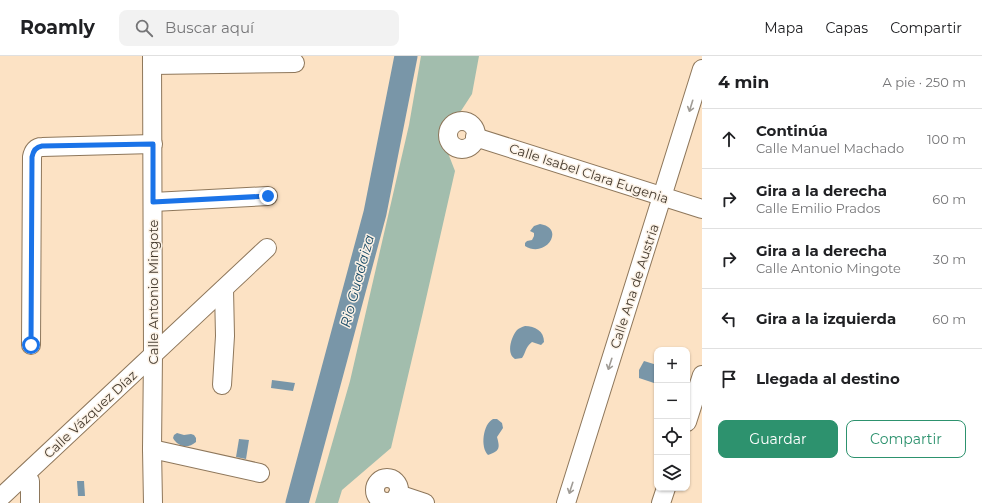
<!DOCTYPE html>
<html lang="es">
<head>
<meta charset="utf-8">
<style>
  :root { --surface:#fff; --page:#f2f2f2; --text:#202124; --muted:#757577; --line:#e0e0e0; --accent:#2d926e }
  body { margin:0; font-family:Montserrat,sans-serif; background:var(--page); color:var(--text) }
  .controls { position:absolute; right:12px; bottom:12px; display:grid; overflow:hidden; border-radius:8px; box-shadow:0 1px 3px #0004 }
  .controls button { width:36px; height:36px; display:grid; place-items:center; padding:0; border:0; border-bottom:1px solid var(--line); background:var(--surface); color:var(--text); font:20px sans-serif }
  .stop { position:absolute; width:12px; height:12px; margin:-9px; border:3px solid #1a73e8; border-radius:50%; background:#fff }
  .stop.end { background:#1a73e8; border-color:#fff; box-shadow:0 1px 4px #0008 }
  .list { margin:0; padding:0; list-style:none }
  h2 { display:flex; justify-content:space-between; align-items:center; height:52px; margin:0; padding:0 16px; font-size:17px }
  h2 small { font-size:13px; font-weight:400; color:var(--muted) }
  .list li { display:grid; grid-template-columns:26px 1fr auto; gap:12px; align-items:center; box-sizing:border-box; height:60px; padding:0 16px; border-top:1px solid var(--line) }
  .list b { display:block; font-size:15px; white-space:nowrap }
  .list p { margin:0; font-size:13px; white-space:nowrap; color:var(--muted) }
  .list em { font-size:13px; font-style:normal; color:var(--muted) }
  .actions { display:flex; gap:8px; padding:12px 16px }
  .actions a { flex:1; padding:9px 0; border:1px solid var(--accent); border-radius:8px; text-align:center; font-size:14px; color:var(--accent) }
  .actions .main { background:var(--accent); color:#fff }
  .icon { flex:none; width:22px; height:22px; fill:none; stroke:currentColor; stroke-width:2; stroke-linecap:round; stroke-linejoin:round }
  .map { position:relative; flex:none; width:702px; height:447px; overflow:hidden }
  header { display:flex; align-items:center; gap:24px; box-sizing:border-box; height:56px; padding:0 20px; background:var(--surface); border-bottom:1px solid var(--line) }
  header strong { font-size:19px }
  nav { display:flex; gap:22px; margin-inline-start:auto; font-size:14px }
  .search { width:280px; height:36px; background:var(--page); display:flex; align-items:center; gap:10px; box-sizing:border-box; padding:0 14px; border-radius:8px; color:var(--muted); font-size:15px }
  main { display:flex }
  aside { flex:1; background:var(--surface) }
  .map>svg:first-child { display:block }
  .green { fill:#a2bdad }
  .water { fill:#7996a8 }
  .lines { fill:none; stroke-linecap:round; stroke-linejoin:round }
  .river { stroke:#7996a8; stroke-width:23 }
  .minor-casing { stroke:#8e775b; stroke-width:20 }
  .minor { stroke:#fff; stroke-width:18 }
  .oneway { stroke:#a09c96 }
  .route { stroke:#1a73e8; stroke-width:5 }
  .labels { text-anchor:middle; stroke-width:3; stroke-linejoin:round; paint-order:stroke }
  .street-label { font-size:13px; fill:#42382c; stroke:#fcf2e6 }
  .water-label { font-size:14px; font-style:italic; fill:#194c68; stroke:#fcf2e6 }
</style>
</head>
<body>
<header>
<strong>Roamly</strong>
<div class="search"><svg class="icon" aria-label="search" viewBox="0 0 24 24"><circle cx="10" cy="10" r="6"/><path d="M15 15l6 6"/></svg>Buscar aquí</div>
<nav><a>Mapa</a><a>Capas</a><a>Compartir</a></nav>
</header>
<main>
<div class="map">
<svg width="702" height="447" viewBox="0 0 702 447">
  <rect width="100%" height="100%" fill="#fce2c4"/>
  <path class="green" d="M421 0H479L472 38 459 58 445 67 441 79 455 115 423 256 391 392 342 434 338 447H315L350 325 409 69Z"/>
  <g class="water">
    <path d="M540 168C566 172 546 203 525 190V187L527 185 532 184 534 180V177L530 175 534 170Z"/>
    <path d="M525 270C535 270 544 275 544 286L541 289 532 286C525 291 526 297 522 302L515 303C506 298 511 281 517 274 519 272 522 271 525 270Z"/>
    <path d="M644 305 657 309V328L639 322V314Z"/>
    <path d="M272 324 295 327 293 335 271 332Z"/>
    <path d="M493 363H497L502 367 503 372 497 381C500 392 500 395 488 399 480 391 483 368 493 363Z"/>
    <path d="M177 377 184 379 191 378 194 379 196 382V386C188 393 178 391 173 382L174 379Z"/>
    <path d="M239 383 249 384 246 403 236 401Z"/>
    <path d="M77 425H84L85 440H78Z"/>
  </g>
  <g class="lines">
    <path class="river" d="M297 447 375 157 406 0"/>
    <g class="minor-casing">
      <g id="minor">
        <path d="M152 0 153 298 152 393 153 447"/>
        <path d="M152 9 295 7"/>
        <circle cx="462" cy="79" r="14"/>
        <path d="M475 81 702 153"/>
        <path d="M153 146 268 140"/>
        <path d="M31 289 32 101C33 95 36 91 42 91L153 88"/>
        <path d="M222 329 225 280 224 233"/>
        <path d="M687 366 702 319"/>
        <path d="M152 393 260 417"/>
        <path d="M25 419 30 425V447"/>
        <circle cx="387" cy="434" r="12"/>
        <path d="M398 438 425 447"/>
        <path d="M0 442 267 192"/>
        <path d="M566 447 702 13"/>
        <path d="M661 447 666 432"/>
      </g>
    </g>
    <use href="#minor" class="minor"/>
  </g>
  <defs><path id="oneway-shaft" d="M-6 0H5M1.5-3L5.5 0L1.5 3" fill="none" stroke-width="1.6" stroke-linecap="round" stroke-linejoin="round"/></defs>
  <g class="oneway">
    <use href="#oneway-shaft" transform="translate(691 50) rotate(107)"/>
    <use href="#oneway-shaft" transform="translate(610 308) rotate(108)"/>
    <use href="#oneway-shaft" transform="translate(571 432) rotate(108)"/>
  </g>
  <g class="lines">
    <path class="route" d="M31 289 32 101C33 95 36 91 42 90L153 88V146L268 140"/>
  </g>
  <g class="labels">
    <g class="street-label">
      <text transform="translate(589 117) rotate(18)" y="5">Calle Isabel Clara Eugenia</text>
      <text transform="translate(634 230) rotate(-72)" y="5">Calle Ana de Austria</text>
      <text transform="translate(153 236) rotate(-90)" y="5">Calle Antonio Mingote</text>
      <text transform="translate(90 358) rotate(-43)" y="5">Calle Vázquez Díaz</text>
    </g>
    <g class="water-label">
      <text transform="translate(357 225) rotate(-75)" y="5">Rio Guadaiza</text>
    </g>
  </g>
</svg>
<div class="controls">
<button>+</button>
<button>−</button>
<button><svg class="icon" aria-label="locate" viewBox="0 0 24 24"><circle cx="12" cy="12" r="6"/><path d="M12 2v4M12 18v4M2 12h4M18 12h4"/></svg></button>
<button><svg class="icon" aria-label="layers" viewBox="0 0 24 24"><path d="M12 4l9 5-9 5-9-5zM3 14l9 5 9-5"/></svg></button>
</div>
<div class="stop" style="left:31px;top:289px"></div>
<div class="stop end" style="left:268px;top:140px"></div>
</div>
<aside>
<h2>4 min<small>A pie · 250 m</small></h2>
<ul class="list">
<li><svg class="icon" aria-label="ahead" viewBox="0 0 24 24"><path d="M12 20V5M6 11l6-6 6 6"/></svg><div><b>Continúa</b><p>Calle Manuel Machado</p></div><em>100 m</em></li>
<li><svg class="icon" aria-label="right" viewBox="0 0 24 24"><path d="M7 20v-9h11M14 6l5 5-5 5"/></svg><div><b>Gira a la derecha</b><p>Calle Emilio Prados</p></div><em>60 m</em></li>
<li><svg class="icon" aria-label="right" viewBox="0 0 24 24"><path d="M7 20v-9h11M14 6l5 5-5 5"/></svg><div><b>Gira a la derecha</b><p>Calle Antonio Mingote</p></div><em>30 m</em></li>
<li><svg class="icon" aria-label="left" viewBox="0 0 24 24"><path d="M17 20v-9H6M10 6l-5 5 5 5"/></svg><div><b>Gira a la izquierda</b></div><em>60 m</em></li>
<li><svg class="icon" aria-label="arrive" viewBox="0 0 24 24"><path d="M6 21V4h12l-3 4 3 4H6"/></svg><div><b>Llegada al destino</b></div></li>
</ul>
<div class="actions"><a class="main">Guardar</a><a>Compartir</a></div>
</aside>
</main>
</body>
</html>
